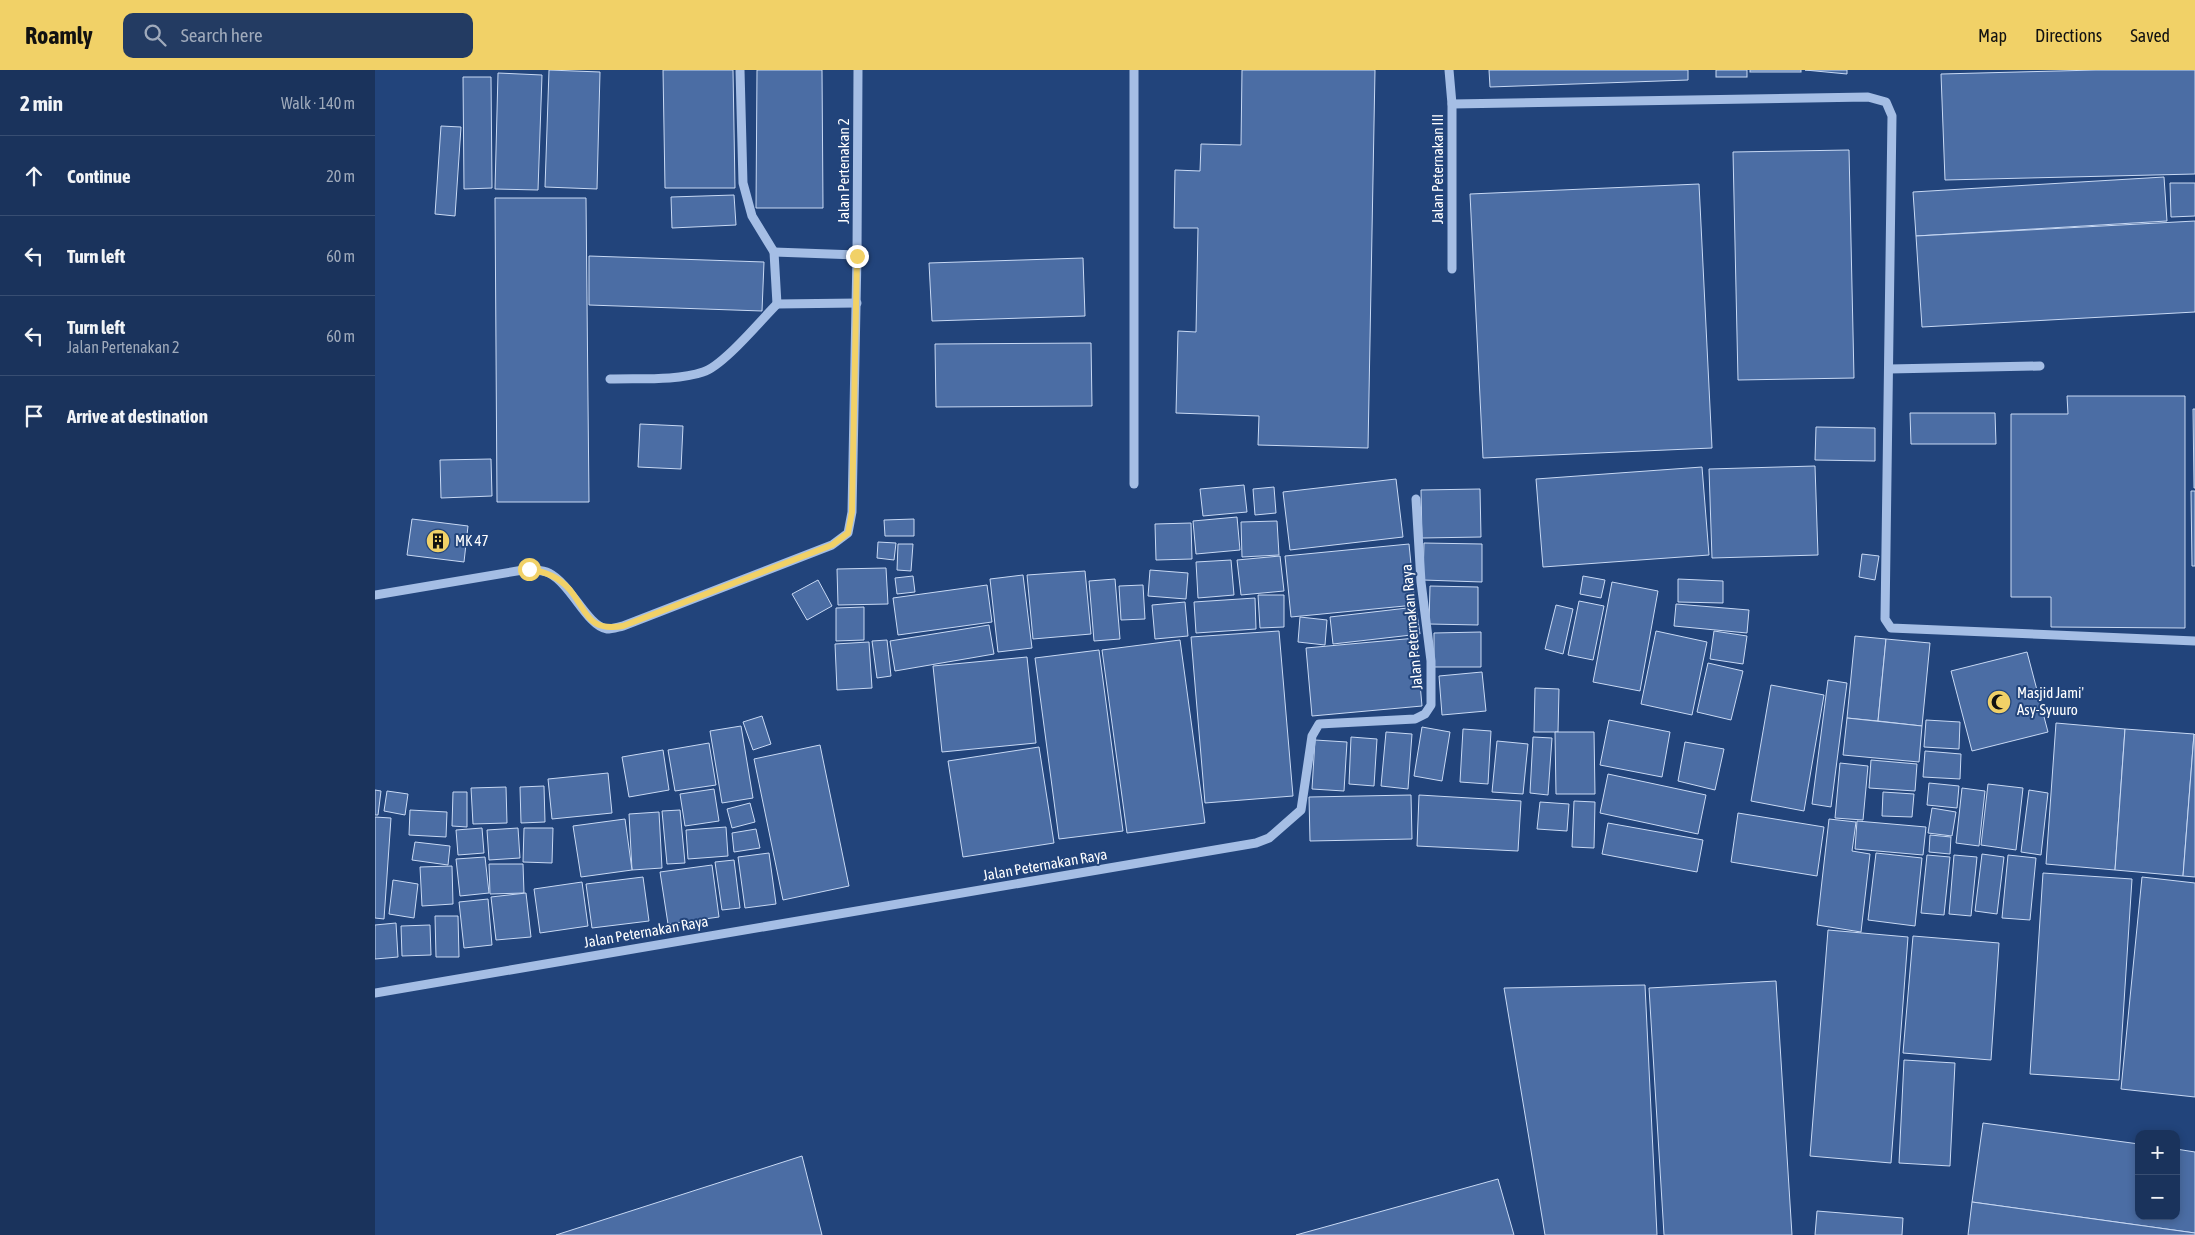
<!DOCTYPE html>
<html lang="en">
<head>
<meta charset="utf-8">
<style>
  :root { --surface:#1a335c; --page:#233b62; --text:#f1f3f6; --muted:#9faabb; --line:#384e72; --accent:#f1d167 }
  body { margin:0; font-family:"Asap Condensed",sans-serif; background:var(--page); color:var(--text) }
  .controls { position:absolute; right:15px; bottom:15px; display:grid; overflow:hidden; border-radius:10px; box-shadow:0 2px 8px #0003 }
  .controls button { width:45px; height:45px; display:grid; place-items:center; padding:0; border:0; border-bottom:1px solid var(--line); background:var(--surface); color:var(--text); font:25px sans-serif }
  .stop { position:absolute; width:15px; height:15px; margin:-11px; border:4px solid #f1d167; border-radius:50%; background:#fff }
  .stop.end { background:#f1d167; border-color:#fff; box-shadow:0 1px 5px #0008 }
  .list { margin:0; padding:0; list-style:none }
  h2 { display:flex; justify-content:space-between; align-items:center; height:65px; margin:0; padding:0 20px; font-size:21px }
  h2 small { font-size:16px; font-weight:400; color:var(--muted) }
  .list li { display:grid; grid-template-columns:32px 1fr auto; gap:15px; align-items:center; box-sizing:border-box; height:80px; padding:0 20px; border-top:1px solid var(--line) }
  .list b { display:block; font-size:19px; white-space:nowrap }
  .list p { margin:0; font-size:16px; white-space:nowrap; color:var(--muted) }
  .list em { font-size:16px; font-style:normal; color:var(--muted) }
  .icon { flex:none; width:28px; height:28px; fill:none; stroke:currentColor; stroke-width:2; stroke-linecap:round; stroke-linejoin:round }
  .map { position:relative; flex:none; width:1820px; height:1165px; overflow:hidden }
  header { display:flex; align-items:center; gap:30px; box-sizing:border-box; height:70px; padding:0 25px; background:var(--accent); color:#111 }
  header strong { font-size:24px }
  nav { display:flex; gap:28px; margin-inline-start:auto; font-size:18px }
  .search { width:350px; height:45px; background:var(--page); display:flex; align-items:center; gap:12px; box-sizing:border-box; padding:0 18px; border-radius:10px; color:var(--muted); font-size:19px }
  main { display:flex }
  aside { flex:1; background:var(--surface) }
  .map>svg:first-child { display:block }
  .building { fill:#4b6da4; stroke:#c8d9f4 }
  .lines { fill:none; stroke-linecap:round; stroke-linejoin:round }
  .minor { stroke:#a5bee5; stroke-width:9 }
  .route { stroke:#f1d167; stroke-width:6 }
  .labels { text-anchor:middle; stroke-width:4; stroke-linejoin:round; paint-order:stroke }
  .street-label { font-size:15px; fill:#fff; stroke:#22447b }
  .poi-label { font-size:15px; fill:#fff; stroke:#22447b; text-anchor:start }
</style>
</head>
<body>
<header>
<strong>Roamly</strong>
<div class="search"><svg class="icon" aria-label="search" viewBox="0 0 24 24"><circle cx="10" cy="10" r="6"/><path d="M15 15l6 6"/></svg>Search here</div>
<nav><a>Map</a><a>Directions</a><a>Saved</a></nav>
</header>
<main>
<aside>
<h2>2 min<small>Walk · 140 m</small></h2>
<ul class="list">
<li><svg class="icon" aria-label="ahead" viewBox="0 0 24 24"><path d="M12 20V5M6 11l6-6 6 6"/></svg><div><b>Continue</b></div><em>20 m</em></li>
<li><svg class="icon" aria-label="left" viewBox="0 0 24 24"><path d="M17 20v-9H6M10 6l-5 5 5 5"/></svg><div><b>Turn left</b></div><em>60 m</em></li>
<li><svg class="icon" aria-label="left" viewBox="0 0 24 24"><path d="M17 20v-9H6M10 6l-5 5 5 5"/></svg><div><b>Turn left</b><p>Jalan Pertenakan 2</p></div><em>60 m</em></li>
<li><svg class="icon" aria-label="arrive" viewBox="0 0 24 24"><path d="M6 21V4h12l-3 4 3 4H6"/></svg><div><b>Arrive at destination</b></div></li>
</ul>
</aside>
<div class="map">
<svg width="1820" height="1165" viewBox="0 0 1820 1165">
  <rect width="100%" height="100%" fill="#22447b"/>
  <g class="building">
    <path d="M174 0 225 2 222 119 170 117Z"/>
    <path d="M288 0H358L360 118H290Z"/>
    <path d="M382 0H447L448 138H381Z"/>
    <path d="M867 0H1000L993 378 883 375 884 346 801 343 803 261 821 262 823 158H799L800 100 825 101 826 74 866 75Z"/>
    <path d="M1114 0H1313V10L1115 17Z"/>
    <rect x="1341" y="0" width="31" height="7"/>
    <rect x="1375" y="0" width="51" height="2"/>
    <path d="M1430 0H1472V4Z"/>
    <path d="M1721 0H1820V104L1570 110 1566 4Z"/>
    <path d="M123 3 167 5 163 120 120 119Z"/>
    <path d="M88 7H116L117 118 89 119Z"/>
    <path d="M66 56 86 57 80 146 60 144Z"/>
    <path d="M1474 80 1479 308 1363 310 1358 82Z"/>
    <path d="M1789 107 1792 151 1541 166 1538 122Z"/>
    <path d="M1795 113H1820V146L1796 147Z"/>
    <path d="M1324 114 1337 378 1108 388 1095 124Z"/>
    <path d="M359 125 361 155 297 158 296 127Z"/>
    <path d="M120 128H211L214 432H122Z"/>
    <path d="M1820 151V242L1547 257 1541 166Z"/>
    <path d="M214 186 389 192 387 241 214 235Z"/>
    <path d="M708 188 710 246 557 251 554 193Z"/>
    <path d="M716 273 717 336 561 337 560 274Z"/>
    <path d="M1692 326H1810V558L1676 557V527H1636V344H1693Z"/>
    <path d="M1818 339H1820V418H1819Z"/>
    <path d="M1535 343H1620L1621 374H1536Z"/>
    <path d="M265 354 308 356 306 399 263 397Z"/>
    <path d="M1441 357 1500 358V391L1440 390Z"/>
    <path d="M116 389 117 426 66 428 65 390Z"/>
    <path d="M1440 396 1443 485 1337 488 1334 399Z"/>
    <path d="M1327 397 1334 485 1168 497 1161 409Z"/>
    <path d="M1021 409 1028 467 915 480 908 422Z"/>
    <path d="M869 415 872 442 828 446 825 419Z"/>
    <path d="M899 417 901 443 880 445 878 419Z"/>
    <path d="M1105 419 1106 467 1047 468 1046 420Z"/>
    <path d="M1816 421H1820V496H1817Z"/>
    <path d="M862 447 865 480 821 484 818 451Z"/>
    <path d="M37 449 93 456 89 492 32 485Z"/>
    <path d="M539 449V466H510L509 450Z"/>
    <path d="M902 451 904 485 867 487 866 452Z"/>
    <path d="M816 453 817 489 781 490 780 454Z"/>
    <path d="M503 472 521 473 519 490 502 488Z"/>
    <path d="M1049 473 1107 474V512L1048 510Z"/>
    <path d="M523 474H538L536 501 522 500Z"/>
    <path d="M1034 474 1040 535 916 547 910 486Z"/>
    <path d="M1487 484 1504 486 1500 510 1484 507Z"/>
    <path d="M905 486 909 521 866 525 862 490Z"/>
    <path d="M856 490 859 525 823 528 821 492Z"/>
    <path d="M511 498 513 534 463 535 462 499Z"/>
    <path d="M775 500 813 503 811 529 773 526Z"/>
    <path d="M710 501 716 564 658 569 652 505Z"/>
    <path d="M648 505 657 578 623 582 615 509Z"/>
    <path d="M538 506 540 522 522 524 520 508Z"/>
    <path d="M1208 506 1230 510 1226 528 1205 524Z"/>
    <path d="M740 509 745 569 719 571 714 511Z"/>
    <path d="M1303 509 1348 511V533L1303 532Z"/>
    <path d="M443 510 457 536 432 550 417 524Z"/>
    <path d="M1237 512 1283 521 1265 621 1218 612Z"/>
    <path d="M612 515 617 552 523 565 518 528Z"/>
    <path d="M768 515 770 549 746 550 744 516Z"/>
    <path d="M1055 516 1103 517V555L1054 554Z"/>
    <path d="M883 525H909V557L885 558Z"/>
    <path d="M880 528 881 559 821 563 819 532Z"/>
    <path d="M1204 531 1229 536 1218 590 1193 585Z"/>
    <path d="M810 532 813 566 780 569 777 535Z"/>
    <path d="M1301 534 1374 540 1372 563 1299 556Z"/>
    <path d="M1181 535 1198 539 1188 584 1170 579Z"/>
    <path d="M489 537V570L461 571V538Z"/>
    <path d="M1041 537 1045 564 958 574 955 547Z"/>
    <path d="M925 547 952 550 950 575 923 572Z"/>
    <path d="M614 555 619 584 520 601 515 571Z"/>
    <path d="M904 561 918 726 830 733 816 567Z"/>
    <path d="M1281 561 1332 572 1317 645 1266 634Z"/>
    <path d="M1339 561 1372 566 1368 594 1335 589Z"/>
    <path d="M1106 562V597H1059V563Z"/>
    <path d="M1480 566 1511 569 1503 651 1472 648Z"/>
    <path d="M1041 568 1047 636 937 646 931 578Z"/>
    <path d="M1511 569 1555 573 1547 656 1503 651Z"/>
    <path d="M512 570 516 606 502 608 497 571Z"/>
    <path d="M805 570 830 753 752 763 727 580Z"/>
    <path d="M494 572 497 618 462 620 460 574Z"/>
    <path d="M724 580 748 761 684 769 660 588Z"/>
    <path d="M1652 582 1673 662 1597 681 1576 601Z"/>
    <path d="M652 587 661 673 567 682 558 596Z"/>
    <path d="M1333 593 1368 601 1356 650 1322 642Z"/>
    <path d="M1107 602 1111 641 1067 645 1064 606Z"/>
    <path d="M1453 610 1472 613 1456 737 1437 734Z"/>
    <path d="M1396 615 1449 625 1429 741 1376 731Z"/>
    <path d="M1160 618 1184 619 1183 662H1159Z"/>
    <path d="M387 646 396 674 378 680 368 652Z"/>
    <path d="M1472 648 1547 656 1544 692 1468 685Z"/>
    <path d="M1234 650 1295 662 1287 707 1225 695Z"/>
    <path d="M1551 650 1585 652 1584 679 1549 677Z"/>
    <path d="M1681 653 1750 659 1740 800 1671 794Z"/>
    <path d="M366 656 378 728 347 733 335 661Z"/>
    <path d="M1047 657 1075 662 1067 711 1039 706Z"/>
    <path d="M1088 659 1116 661 1113 714 1085 712Z"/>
    <path d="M1750 659 1819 664 1808 806 1740 800Z"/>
    <path d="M1011 662 1037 664 1033 719 1006 716Z"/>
    <path d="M1180 662H1219L1220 724H1181Z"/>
    <path d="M1819 664 1820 665V807L1808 806Z"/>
    <path d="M976 667 1002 669 999 716 974 714Z"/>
    <path d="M1158 667 1177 668 1173 725 1155 723Z"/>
    <path d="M940 670 972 672 969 721 937 719Z"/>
    <path d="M1122 671 1153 674 1148 724 1117 722Z"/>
    <path d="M1310 672 1349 679 1340 720 1303 711Z"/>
    <path d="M334 673 341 715 300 721 293 680Z"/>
    <path d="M445 675 474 816 408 830 379 689Z"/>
    <path d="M664 677 679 773 588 787 573 691Z"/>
    <path d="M288 680 294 720 254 727 247 687Z"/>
    <path d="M1550 681 1586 684 1585 709 1548 707Z"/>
    <path d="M1496 690 1542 694 1540 721 1494 718Z"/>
    <path d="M1465 693 1493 696 1488 750 1460 748Z"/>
    <path d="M233 703 237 743 177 749 173 709Z"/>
    <path d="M1233 704 1331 725 1323 764 1225 743Z"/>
    <path d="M1554 713 1584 716 1582 738 1552 735Z"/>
    <path d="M1613 714 1648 718 1641 780 1606 775Z"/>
    <path d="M169 716 170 752 146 753 145 717Z"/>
    <path d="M131 717 132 753 98 754 96 718Z"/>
    <path d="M1587 718 1610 721 1604 776 1581 773Z"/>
    <path d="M339 719 344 751 310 756 305 724Z"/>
    <path d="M0 720 6 721 3 745H0Z"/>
    <path d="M1654 720 1673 723 1666 785 1646 782Z"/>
    <path d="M12 721 33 724 30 745 9 741Z"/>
    <path d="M78 722H92V757L77 756Z"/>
    <path d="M1508 722 1539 724 1537 747 1507 746Z"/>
    <path d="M1036 725 1037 769 935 771 934 727Z"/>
    <path d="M1044 725 1146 731 1143 781 1042 776Z"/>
    <path d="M1199 731 1220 732 1219 778 1197 777Z"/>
    <path d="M1165 732 1194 734 1192 761 1162 759Z"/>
    <path d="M375 733 380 752 357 758 352 739Z"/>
    <path d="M1557 738 1581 742 1577 766 1553 763Z"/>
    <path d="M35 740 72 742 71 767 34 765Z"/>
    <path d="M305 740 310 793 292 794 287 741Z"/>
    <path d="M284 742 287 798 257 800 254 744Z"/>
    <path d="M1363 743 1449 757 1442 806 1356 792Z"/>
    <path d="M0 747 16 748 9 849 0 848Z"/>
    <path d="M250 749 257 800 206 807 198 756Z"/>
    <path d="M1454 749 1481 752 1477 781 1495 784 1486 862 1442 855Z"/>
    <path d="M1482 751 1551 757 1548 785 1480 779Z"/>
    <path d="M1233 753 1328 770 1322 802 1227 784Z"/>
    <path d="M351 757 353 786 313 789 311 760Z"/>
    <path d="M107 758 109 783 83 785 81 760Z"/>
    <path d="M143 758 145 788 114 790 112 760Z"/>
    <path d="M149 758H178L177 793 148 792Z"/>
    <path d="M381 759 385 778 359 782 357 763Z"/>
    <path d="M1555 765 1576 767 1575 784 1554 782Z"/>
    <path d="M40 772 75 776 73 795 37 790Z"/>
    <path d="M394 783 401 834 370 838 363 787Z"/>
    <path d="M1501 783 1547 788 1540 856 1493 850Z"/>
    <path d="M1607 784 1629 787 1622 844 1600 841Z"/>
    <path d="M1552 785 1575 787 1569 845 1546 843Z"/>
    <path d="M1579 785 1602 787 1596 846 1574 844Z"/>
    <path d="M1633 785 1661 788 1655 850 1627 848Z"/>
    <path d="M110 787 114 823 85 826 81 789Z"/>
    <path d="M359 790 365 838 347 840 340 792Z"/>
    <path d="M114 794H148L149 823 115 824Z"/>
    <path d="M337 795 344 847 293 854 285 802Z"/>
    <path d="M77 796 78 834 47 836 45 797Z"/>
    <path d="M1668 803 1757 809 1744 1010 1655 1004Z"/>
    <path d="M268 807 274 851 217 858 211 814Z"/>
    <path d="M1767 807 1820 813V1027L1746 1019Z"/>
    <path d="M18 810 43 814 39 848 14 844Z"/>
    <path d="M207 812 213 856 165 863 159 819Z"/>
    <path d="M151 823 156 867 121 870 116 827Z"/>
    <path d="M113 829 117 875 89 878 84 832Z"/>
    <path d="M60 846H83L84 887H61Z"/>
    <path d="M21 853 23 887 0 889V855Z"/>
    <path d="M55 855 56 885 27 886 26 856Z"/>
    <path d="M1453 860 1533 867 1516 1093 1435 1086Z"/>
    <path d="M1538 866 1624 873 1616 990 1528 983Z"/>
    <path d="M1401 911 1417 1165H1289L1274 918Z"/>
    <path d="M1270 915 1282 1165H1170L1129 918Z"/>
    <path d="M1529 990 1580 993 1575 1096 1524 1093Z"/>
    <path d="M1608 1053 1764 1074V1146H1801V1079L1820 1082V1163L1597 1132Z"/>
    <path d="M427 1086 447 1165H181Z"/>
    <path d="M1123 1109 1139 1165H921Z"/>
    <path d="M1597 1132 1820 1163V1165H1593Z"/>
    <path d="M1442 1141 1528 1148 1527 1165H1440Z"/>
  </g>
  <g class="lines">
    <g class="minor">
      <path d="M365 0 368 113 377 146 399 182 402 234 482 233"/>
      <path d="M759 0V414"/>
      <path d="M1074 0 1077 34V199"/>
      <path d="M1077 34 1493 27 1511 32 1517 46 1510 549 1516 558 1820 571"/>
      <path d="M399 182 482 185"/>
      <path d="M1514 299 1665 296"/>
      <path d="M235 309C263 308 302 311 328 302 348 296 385 251 402 234"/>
      <path d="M0 525 154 499C160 500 168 500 174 503 197 515 212 556 232 559 237 559 243 557 248 556L457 475 473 463 477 442 482 185 483 0"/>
      <path d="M0 923 881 773 894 768 926 740 937 666 944 654 1040 649 1050 644 1056 635V591L1046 512 1041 429"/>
    </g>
  </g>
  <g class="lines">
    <path class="route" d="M154 499C171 502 184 507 195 520 213 543 213 562 248 556L457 475 473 463 477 442 482 186"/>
  </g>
  <defs>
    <g id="building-disc" transform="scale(1.25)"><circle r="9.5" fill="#f1d167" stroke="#22447b"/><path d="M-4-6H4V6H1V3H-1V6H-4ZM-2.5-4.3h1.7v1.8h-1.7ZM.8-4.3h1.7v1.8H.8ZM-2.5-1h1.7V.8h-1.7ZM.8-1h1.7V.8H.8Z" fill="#111"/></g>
    <g id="mosque-disc" transform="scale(1.25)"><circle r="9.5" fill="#f1d167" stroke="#22447b"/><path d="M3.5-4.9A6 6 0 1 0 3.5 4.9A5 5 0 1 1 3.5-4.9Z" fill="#111"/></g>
  </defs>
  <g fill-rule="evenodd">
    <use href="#building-disc" x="63" y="471"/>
    <use href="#mosque-disc" x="1624" y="632"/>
  </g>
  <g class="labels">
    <g class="street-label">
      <text transform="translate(1063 99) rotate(-90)" y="5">Jalan Peternakan III</text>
      <text transform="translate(469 101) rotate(-90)" y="5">Jalan Pertenakan 2</text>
      <text transform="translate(1037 557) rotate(-95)" y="5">Jalan Peternakan Raya</text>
      <text transform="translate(670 795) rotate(-10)" y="5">Jalan Peternakan Raya</text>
      <text transform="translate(271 862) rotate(-10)" y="5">Jalan Peternakan Raya</text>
    </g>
    <g class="poi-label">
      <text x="80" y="476">MK 47</text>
      <text x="1642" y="628">Masjid Jami'<tspan x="1642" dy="17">Asy-Syuuro</tspan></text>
    </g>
  </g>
</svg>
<div class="controls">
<button>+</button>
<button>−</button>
</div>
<div class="stop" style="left:154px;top:499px"></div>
<div class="stop end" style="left:482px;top:186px"></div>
</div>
</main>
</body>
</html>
